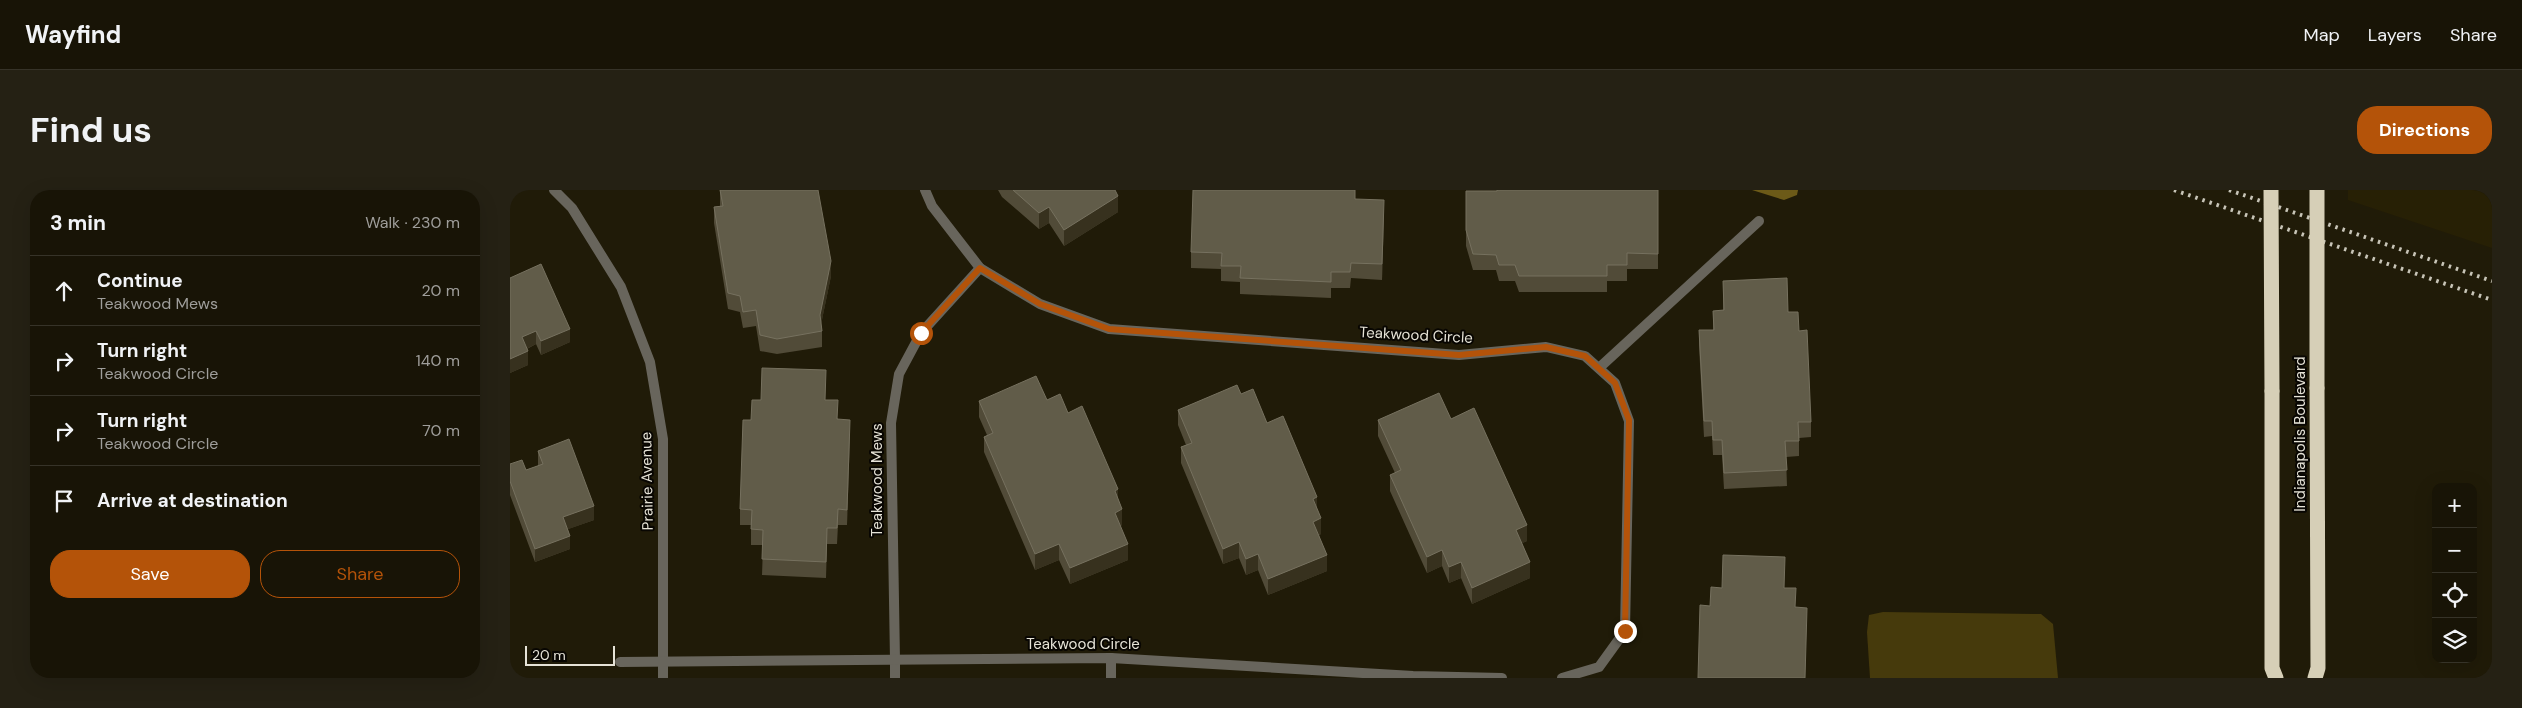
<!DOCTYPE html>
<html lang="en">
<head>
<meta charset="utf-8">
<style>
  :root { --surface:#181406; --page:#252114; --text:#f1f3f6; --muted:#9f9e9b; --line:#363328; --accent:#b45309 }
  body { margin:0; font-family:"DM Sans",sans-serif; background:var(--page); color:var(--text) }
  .controls { position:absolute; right:15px; bottom:15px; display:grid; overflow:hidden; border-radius:10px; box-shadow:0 5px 20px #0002 }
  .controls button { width:45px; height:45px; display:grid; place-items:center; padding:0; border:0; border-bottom:1px solid var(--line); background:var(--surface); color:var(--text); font:25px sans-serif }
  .scale { position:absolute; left:15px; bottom:12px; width:90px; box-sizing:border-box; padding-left:5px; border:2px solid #e6e3d7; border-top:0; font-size:14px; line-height:18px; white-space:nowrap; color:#e6e3d7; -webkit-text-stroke:4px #080602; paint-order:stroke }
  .stop { position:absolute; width:15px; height:15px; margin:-11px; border:4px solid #b45309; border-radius:50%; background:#fff }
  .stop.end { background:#b45309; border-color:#fff; box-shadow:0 1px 5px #0008 }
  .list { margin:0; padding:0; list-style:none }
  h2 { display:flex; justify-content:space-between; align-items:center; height:65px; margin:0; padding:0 20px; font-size:21px }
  h2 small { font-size:16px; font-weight:400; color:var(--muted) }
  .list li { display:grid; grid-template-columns:32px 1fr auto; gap:15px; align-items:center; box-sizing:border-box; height:70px; padding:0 20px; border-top:1px solid var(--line) }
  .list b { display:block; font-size:19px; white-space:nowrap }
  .list p { margin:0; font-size:16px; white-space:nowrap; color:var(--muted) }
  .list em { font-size:16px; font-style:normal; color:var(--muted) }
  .actions { display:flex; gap:10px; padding:15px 20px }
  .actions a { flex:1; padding:11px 0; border:1px solid var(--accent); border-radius:20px; text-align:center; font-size:18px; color:var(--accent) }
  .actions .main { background:var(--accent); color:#fff }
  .icon { flex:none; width:28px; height:28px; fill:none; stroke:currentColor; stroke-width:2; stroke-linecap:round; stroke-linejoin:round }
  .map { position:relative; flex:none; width:1982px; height:488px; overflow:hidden; border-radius:20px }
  header { display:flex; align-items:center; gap:30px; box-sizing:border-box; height:70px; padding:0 25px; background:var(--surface); border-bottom:1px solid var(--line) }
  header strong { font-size:24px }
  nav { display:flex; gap:28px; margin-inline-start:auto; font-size:18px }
  .intro { display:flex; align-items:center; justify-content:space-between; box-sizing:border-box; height:120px; padding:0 30px }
  h1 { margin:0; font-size:35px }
  .button { padding:12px 22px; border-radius:20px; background:var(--accent); color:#fff; font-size:18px; font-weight:700 }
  main { display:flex; gap:30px; padding:0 30px }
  aside { flex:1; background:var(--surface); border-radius:20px; box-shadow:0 5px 20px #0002 }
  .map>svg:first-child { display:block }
  .built { fill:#272005 }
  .green { fill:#463a0c }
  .water { fill:#6c5a18 }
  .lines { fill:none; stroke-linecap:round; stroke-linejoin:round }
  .lane { stroke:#68655c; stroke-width:10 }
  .street { stroke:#68655c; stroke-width:10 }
  .highway { stroke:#d6cfb7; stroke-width:15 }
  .rail { stroke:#c7c4b7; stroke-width:4; stroke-dasharray:2.5 5; stroke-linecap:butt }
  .highway-bridge { stroke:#d6cfb7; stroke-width:15 }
  .wall { fill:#514b38 }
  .shaded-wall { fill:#37311e }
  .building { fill:#615c49; stroke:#76715f }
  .route { stroke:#b45309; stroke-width:6 }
  .labels { text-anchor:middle; stroke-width:4; stroke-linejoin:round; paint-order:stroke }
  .street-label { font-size:15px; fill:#e6e3d7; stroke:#080602 }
</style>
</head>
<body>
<header>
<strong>Wayfind</strong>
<nav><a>Map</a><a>Layers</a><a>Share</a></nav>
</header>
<div class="intro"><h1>Find us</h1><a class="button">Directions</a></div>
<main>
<aside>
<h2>3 min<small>Walk · 230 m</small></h2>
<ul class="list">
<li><svg class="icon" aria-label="ahead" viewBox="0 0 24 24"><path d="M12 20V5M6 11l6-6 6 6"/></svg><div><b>Continue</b><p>Teakwood Mews</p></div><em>20 m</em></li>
<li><svg class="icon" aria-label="right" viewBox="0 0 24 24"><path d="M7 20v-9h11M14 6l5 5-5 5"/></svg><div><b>Turn right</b><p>Teakwood Circle</p></div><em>140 m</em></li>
<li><svg class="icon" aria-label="right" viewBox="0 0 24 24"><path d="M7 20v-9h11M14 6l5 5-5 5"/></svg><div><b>Turn right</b><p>Teakwood Circle</p></div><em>70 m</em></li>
<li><svg class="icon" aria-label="arrive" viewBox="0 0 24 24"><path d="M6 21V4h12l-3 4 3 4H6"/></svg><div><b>Arrive at destination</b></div></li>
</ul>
<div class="actions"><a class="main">Save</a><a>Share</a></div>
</aside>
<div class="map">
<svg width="1982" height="488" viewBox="0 0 1982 488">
  <rect width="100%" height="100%" fill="#201b08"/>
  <path class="built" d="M1838 0H1982V58L1838 10Z"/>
  <path class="green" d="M1373 422 1531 424 1543 434 1548 488H1360L1357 442 1359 425Z"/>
  <path class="water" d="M1242 0H1288L1287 5 1274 10Z"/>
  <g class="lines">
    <g class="lane">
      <path d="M1089 178 1249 31"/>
      <path d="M601 468V488"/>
      <path d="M385 470V488"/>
    </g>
    <g class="street">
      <path d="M44 0 62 18 111 97 140 172 153 249V488"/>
      <path d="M415 0 422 16 470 78 530 114 599 139 949 165 1036 157 1075 166 1105 193 1119 231 1115 441 1089 477 1052 488"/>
      <path d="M385 470 381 233 389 184 411 143 470 78"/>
      <path d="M110 472 601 468 903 486 992 488"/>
    </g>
    <g class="highway">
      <path d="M1762 201V478L1766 488"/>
      <path d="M1805 488 1808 478 1807 198"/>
    </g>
    <g class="rail">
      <path d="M1664 0 1982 110"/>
      <path d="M1719 0 1982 91"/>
    </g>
    <g class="highway-bridge">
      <path d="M1761 0 1762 201"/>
      <path d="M1807 0V198"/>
    </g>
  </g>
  <g class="wall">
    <path d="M210 0H306L321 86 311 134 312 141V157L267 164 250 161 246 136 233 138 230 122 218 119 204 33V17L210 16Z"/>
    <path d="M488 0H605L608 22 554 56 539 33 529 39 492 7Z"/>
    <path d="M1148 0V79H1117V91H1097V102H1009L1005 91H989L986 80H963L956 56V1Z"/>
    <path d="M845 9 874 26 872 90 841 88 840 98H821V108L730 104V92L711 91V79L681 78V62Z"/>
    <path d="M0 88 60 152 31 165 26 154 17 159 18 175 0 183Z"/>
    <path d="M1213 91 1278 122 1289 141 1301 232V247L1289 248V266L1276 267 1277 296 1214 299 1212 265H1203L1202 246 1194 247 1189 156V140H1203V121L1213 120Z"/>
    <path d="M731 204 757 233 807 318 811 344 809 345 817 381 758 405 748 380 736 385 729 368 713 374 671 273V257L676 255 668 235V220Z"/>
    <path d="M251 210H316L328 229 340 245 337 335H328L327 354H317L316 388 252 385 253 355H241V335H230V319L241 230Z"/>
    <path d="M537 210 558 223 608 309 612 335 610 336 618 370 560 394 549 370 525 380 474 262V247L477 245 469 227V211Z"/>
    <path d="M941 229 1017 351 1012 353 1020 388 962 414 951 388 939 393 932 376 917 383 880 301V285L885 283 868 246V230Z"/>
    <path d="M28 261 84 330 58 339 60 359 25 372 0 305V274L16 280 28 276Z"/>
  </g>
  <g class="shaded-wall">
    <path d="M608 6V22L554 56V40Z"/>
    <path d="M874 10V26L872 90V74Z"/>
    <path d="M539 17V33L529 39V23Z"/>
    <path d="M321 71V86L310 140V125Z"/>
    <path d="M60 139V152L31 165V151Z"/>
    <path d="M26 141V154L12 161V147Z"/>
    <path d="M18 161V175L0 183V169Z"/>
    <path d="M340 230V245L337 335V320Z"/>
    <path d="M608 299V315L605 301Z"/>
    <path d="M807 307V323L803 309Z"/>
    <path d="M84 316V330L53 341V327Z"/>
    <path d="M612 319V335L605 338V323Z"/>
    <path d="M811 328V344L803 347V332Z"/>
    <path d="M1017 335V351L1006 356V340Z"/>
    <path d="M60 346V359L25 372V359Z"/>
    <path d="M729 352V368L713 374V359Z"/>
    <path d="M549 354V370L525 380V364Z"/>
    <path d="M618 354V370L560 394V378Z"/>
    <path d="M932 360V376L917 383V367Z"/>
    <path d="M748 364V380L736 385V369Z"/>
    <path d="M817 365V381L758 405V389Z"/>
    <path d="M951 372V388L939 393V377Z"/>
    <path d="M1020 372V388L962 414V398Z"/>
  </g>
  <g class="building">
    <path d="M210 0H308L321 71 310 125 312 141 267 149 250 145 246 120 233 122 230 106 218 103 204 17 213 16Z"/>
    <path d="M503 0H605L608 6 554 40 539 17 529 23Z"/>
    <path d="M683 0H845V9L874 10 872 74 841 73 840 82H821V92L730 88 731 76H711L712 63 681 62Z"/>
    <path d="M987 0H1148V64L1117 63V75H1097V86H1009L1005 75H989L986 65 963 64 956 40V1H987Z"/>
    <path d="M31 74 60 139 31 151 26 141 12 147 18 161 0 169V88Z"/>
    <path d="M1277 88 1278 122H1288L1289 141 1297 140 1301 232H1288L1289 251H1275L1277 280 1214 283 1212 250H1203L1202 231H1194L1189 140H1204L1203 121 1214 120 1213 91Z"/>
    <path d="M252 178 316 180 315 210H328L327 229 340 230 337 320 328 319 327 338H317L316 372 252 369 253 340 241 339 242 320 230 319 233 230H241L242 210H251Z"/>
    <path d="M526 186 537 210 550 204 558 223 572 216 608 299 605 301 612 319 605 323 618 354 560 378 549 354 525 364 474 247 483 243 469 211Z"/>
    <path d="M727 195 731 204 743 199 757 233 773 226 807 307 803 309 811 328 803 332 817 365 758 389 748 364 736 369 729 352 713 359 671 257 682 253 668 220Z"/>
    <path d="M929 203 941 229 964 218 1017 335 1006 340 1020 372 962 398 951 372 939 377 932 360 917 367 880 285 891 280 868 230Z"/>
    <path d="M59 249 84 316 53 327 60 346 25 359 0 291V274L12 270 16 280 33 274 28 261Z"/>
    <path d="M1213 365 1275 367 1274 398H1286L1285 417 1297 418 1295 488H1188L1190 415 1200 416 1201 397 1212 398Z"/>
  </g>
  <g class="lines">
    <path class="route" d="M411 143 470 78 530 114 599 139 949 165 1036 157 1075 166 1105 193 1119 230 1115 441"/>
  </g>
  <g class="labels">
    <g class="street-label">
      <text transform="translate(906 145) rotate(3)" y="5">Teakwood Circle</text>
      <text transform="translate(1790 244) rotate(-90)" y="5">Indianapolis Boulevard</text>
      <text transform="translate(367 290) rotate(-90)" y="5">Teakwood Mews</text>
      <text transform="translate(137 291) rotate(-91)" y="5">Prairie Avenue</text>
      <text x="573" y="459">Teakwood Circle</text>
    </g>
  </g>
</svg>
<div class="controls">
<button>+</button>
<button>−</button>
<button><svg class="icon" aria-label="locate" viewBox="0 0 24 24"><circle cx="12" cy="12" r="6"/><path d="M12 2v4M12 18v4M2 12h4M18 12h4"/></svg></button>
<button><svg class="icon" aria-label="layers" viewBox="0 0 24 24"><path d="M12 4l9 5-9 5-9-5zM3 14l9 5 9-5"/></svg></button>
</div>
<div class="scale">20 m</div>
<div class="stop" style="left:411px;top:143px"></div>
<div class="stop end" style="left:1115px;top:441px"></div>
</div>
</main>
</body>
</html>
